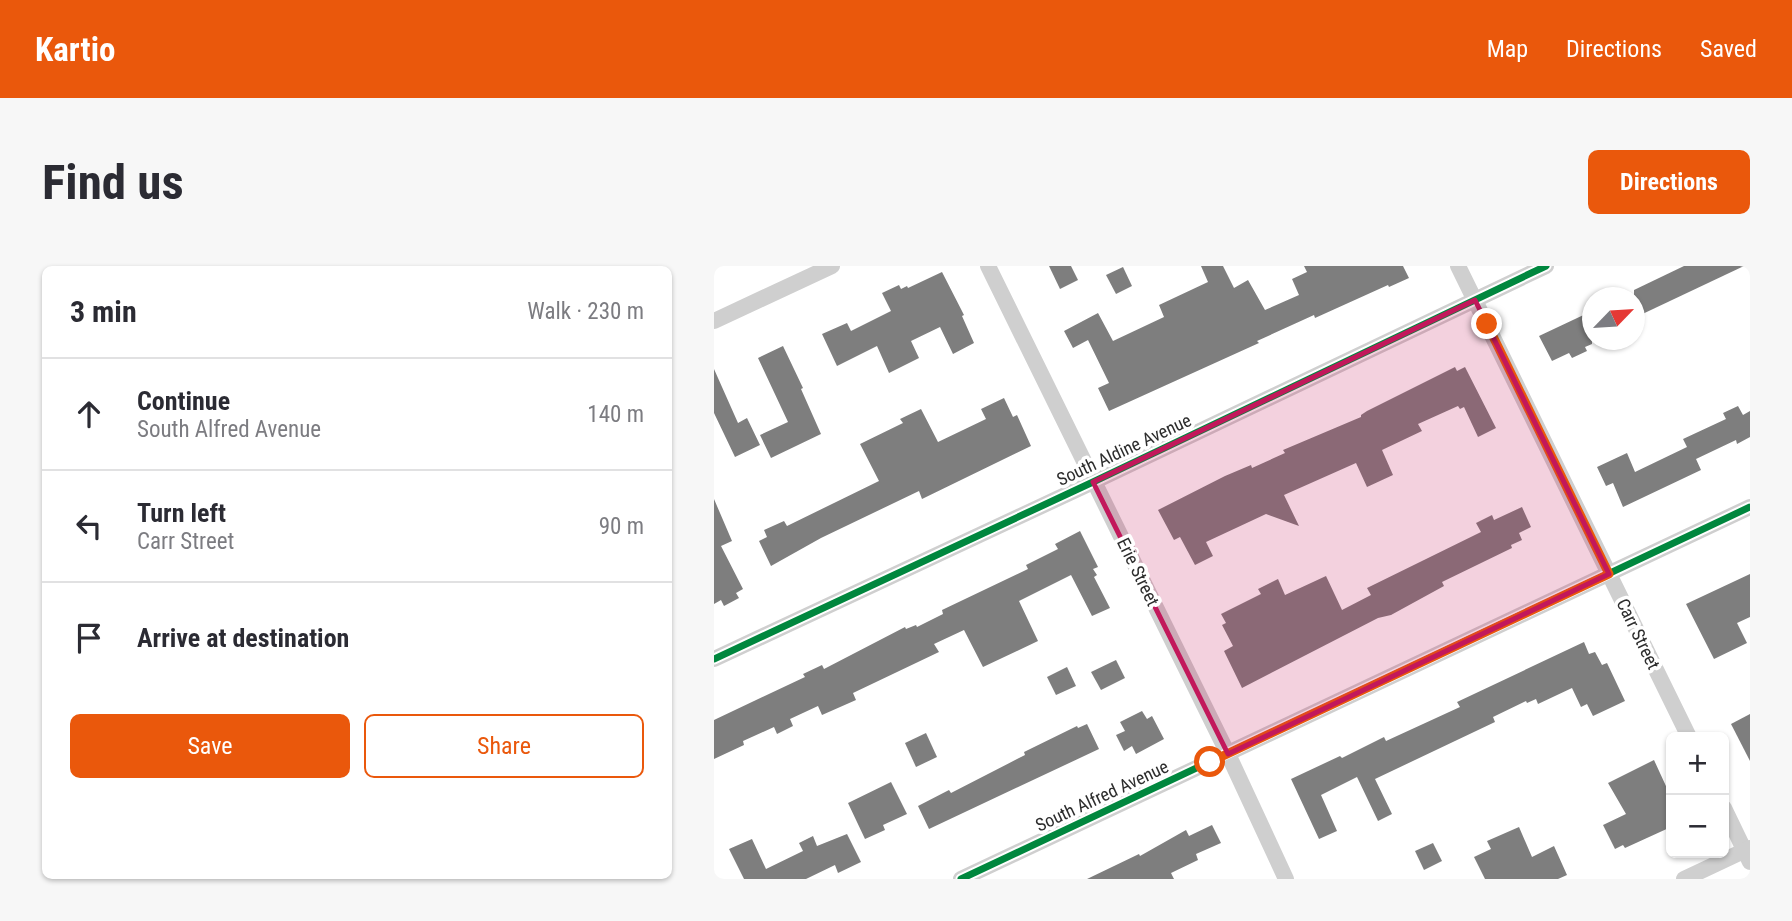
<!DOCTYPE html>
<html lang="en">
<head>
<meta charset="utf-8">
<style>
  :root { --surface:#fff; --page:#f7f7f7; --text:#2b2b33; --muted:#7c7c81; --line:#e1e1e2; --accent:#ea580c }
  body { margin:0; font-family:"Roboto Condensed",sans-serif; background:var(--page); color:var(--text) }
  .controls { position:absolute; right:21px; bottom:21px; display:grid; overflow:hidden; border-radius:10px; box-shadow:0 2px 5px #0004 }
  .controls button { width:63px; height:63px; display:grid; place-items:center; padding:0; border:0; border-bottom:2px solid var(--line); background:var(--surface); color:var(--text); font:35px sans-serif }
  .compass { position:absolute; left:868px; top:21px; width:63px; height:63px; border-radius:50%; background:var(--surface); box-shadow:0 2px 5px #0004; rotate:65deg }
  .stop { position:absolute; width:21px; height:21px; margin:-16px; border:5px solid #ea580c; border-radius:50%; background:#fff }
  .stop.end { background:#ea580c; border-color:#fff; box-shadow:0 2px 7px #0008 }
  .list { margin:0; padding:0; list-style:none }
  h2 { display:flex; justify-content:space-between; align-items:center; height:91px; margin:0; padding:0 28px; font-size:30px }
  h2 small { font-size:23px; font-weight:400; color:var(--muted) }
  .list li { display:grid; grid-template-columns:46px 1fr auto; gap:21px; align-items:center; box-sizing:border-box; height:112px; padding:0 28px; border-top:2px solid var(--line) }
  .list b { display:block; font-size:26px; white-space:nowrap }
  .list p { margin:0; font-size:23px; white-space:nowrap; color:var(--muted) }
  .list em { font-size:23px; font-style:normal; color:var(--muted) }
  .actions { display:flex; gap:14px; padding:21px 28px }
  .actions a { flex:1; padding:16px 0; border:2px solid var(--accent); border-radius:10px; text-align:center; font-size:24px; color:var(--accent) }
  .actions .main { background:var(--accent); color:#fff }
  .icon { flex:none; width:38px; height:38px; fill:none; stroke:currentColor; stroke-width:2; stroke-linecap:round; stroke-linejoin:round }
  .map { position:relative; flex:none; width:1036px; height:613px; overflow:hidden; border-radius:10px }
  header { display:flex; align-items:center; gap:42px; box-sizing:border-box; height:98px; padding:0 35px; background:var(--accent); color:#fff }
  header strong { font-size:33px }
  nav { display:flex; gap:38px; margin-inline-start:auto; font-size:24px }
  .intro { display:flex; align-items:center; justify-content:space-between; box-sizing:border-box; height:168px; padding:0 42px }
  h1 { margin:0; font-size:49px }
  .button { padding:18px 32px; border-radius:10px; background:var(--accent); color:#fff; font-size:24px; font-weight:700 }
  main { display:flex; gap:42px; padding:0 42px }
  aside { flex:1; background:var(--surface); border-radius:10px; box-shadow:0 2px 5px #0004 }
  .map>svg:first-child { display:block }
  .building { fill:#7e7e7e }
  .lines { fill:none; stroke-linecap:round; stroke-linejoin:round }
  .minor { stroke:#cfcfcf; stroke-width:16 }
  .cycleway-casing { stroke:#fff; stroke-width:11 }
  .cycleway { stroke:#00873e; stroke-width:7 }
  .route { stroke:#ea580c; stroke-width:9 }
  .marked { fill:#c2185b; fill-opacity:0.2; stroke:#c2185b; stroke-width:5; stroke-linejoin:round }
  .labels { text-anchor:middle; stroke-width:7; stroke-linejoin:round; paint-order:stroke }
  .street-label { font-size:18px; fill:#2d2d2d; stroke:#fff }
</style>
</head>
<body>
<header>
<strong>Kartio</strong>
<nav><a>Map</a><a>Directions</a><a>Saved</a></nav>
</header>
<div class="intro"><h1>Find us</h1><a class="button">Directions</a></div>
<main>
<aside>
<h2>3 min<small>Walk · 230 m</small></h2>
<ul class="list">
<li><svg class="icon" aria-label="ahead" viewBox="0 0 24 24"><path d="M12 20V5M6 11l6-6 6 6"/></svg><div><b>Continue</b><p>South Alfred Avenue</p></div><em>140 m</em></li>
<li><svg class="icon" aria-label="left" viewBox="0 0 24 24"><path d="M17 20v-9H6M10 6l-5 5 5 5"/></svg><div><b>Turn left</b><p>Carr Street</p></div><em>90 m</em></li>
<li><svg class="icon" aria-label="arrive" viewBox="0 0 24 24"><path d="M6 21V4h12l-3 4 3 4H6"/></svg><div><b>Arrive at destination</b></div></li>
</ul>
<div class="actions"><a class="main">Save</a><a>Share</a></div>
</aside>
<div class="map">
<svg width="1036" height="613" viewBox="0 0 1036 613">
  <rect width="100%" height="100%" fill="#fff"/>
  <g class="building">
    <path d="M335 0H357L364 14 346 23Z"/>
    <path d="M487 0H509L520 22 534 14 551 44 585 29 578 13 593 6 590 0H689L695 12 675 21 674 19 601 52 600 49 543 75 545 77 395 145 384 122 395 117 374 74 359 82 350 65 384 47 399 75 450 51 445 39 494 16Z"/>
    <path d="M970 0H1030L920 52V24Z"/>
    <path d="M409 1 418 20 402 28 392 9Z"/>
    <path d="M228 6 250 49 248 50 260 77 239 88 226 61 197 75 205 92 175 107 163 80 123 100 108 68 133 57 137 65 177 45 168 27 185 19 187 23 193 20 194 22Z"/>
    <path d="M878 45V78L871 81 873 85 858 92 855 87 838 95 825 70Z"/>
    <path d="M69 80 89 122 87 123 107 168 57 192 46 169 74 156 44 92Z"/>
    <path d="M741 101 743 105 751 101 782 162 764 171 750 141 746 143 744 140 704 158 708 165 668 184 679 209 653 221 642 197 570 229 585 260 552 248 492 276 499 290 481 299 466 271 460 274 444 244 511 210 537 199 538 202 571 187 569 184 647 151V149L653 145Z"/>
    <path d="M0 103 24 157 33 152 46 179 21 191 0 147Z"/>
    <path d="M290 132 299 151 303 149 317 180 208 233 205 225 107 272 57 300 45 275 53 271 50 264 70 255 73 260 165 215 146 178 189 157 186 153 207 143 224 176 272 153 267 143Z"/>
    <path d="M1024 140 1029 149 1036 145V171L1023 178 1022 174 982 193 987 204 909 241 899 217 892 220 883 201 913 187 921 206 973 181 969 173 1012 153 1009 147Z"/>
    <path d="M0 233 18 275 7 280 29 323 22 327 25 332 10 340 7 334 0 338Z"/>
    <path d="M808 241 817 261 805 267 808 274 797 279 798 282 728 316 730 320 677 349 664 352 528 422 510 385 519 380 508 359 512 357 507 348 547 328 544 323 564 313 571 329 612 310 628 344 657 329 653 322 767 266 762 257 778 249 780 254Z"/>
    <path d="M366 265 384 301 379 303 383 309 380 311 396 342 378 350 357 309 305 335 324 375 269 401 250 364 220 378 225 386 139 427 142 434 108 449 104 440 76 453 79 460 63 468 60 461 29 475 30 479 0 493V454L91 411 89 408 108 399 110 403 191 361 192 363 202 359 203 361 229 348 228 344 314 303 312 299 344 283 341 278Z"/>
    <path d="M1036 308V351L1023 357 1033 377 1000 393 972 338Z"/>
    <path d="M870 376 875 388 881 386 888 399 893 397 911 435 879 450 873 438 867 441 858 422 824 438 822 433 813 437 812 435 779 451 781 456 661 513 678 548 664 555 643 511 607 529 623 565 605 573 577 513 626 490 628 492 670 471 672 475 746 441 743 436Z"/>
    <path d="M402 394 411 412 387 424 377 406Z"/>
    <path d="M353 401 362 420 342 429 333 411Z"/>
    <path d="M428 445 433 453 438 450 450 473 422 488 418 480 410 485 402 469 411 465 406 456Z"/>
    <path d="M1036 448V495L1017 458Z"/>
    <path d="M373 458 385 483 215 563 204 540 235 524 237 527 311 489 310 486 363 460 364 462Z"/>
    <path d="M212 467 223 491 202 501 191 477Z"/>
    <path d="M940 494 957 531V561L911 582 909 579 901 583 889 559 912 548 894 517Z"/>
    <path d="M177 516 193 548 169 559 171 564 151 573 134 537Z"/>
    <path d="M498 559 507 577 482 588 484 594 457 607 460 613H373L425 588 426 590 472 564 475 570Z"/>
    <path d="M805 561 818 591 840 580 853 609 844 613H771L760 591 777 583 773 575Z"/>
    <path d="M133 568 147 596 124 607 121 599 92 613H30L15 583 38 573 52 603 89 585 85 577 99 570 103 580Z"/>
    <path d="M719 577 728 595 710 604 701 585Z"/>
  </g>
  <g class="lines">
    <g class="minor">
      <path d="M274 0 514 488 572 613"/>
      <path d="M744 0 975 471"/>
      <path d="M0 55 118 0"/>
      <path d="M0 393 379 216 832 0"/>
      <path d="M1010 542 1036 596"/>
      <path d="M247 613 1036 241"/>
      <path d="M970 613 1036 582"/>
    </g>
    <g class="cycleway-casing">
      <g id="cycleway">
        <path d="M0 393 379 216 832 0"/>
        <path d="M247 613 1036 241"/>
      </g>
    </g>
    <use href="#cycleway" class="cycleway"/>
  </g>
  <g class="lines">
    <path class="route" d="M496 496 895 308 773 58"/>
  </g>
  <path class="marked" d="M761 34 895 308 514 488 379 216Z"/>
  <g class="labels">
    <g class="street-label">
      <text transform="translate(410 184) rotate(-25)" y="6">South Aldine Avenue</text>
      <text transform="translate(424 306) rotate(64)" y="6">Erie Street</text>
      <text transform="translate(924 368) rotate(64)" y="6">Carr Street</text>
      <text transform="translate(388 530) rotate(-25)" y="6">South Alfred Avenue</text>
    </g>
  </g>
</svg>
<div class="controls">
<button>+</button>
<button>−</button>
</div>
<svg class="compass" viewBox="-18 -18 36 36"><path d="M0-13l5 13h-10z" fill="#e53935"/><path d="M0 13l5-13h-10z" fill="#7c7c81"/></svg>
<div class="stop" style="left:496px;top:496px"></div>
<div class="stop end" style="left:773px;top:58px"></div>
</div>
</main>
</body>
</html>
